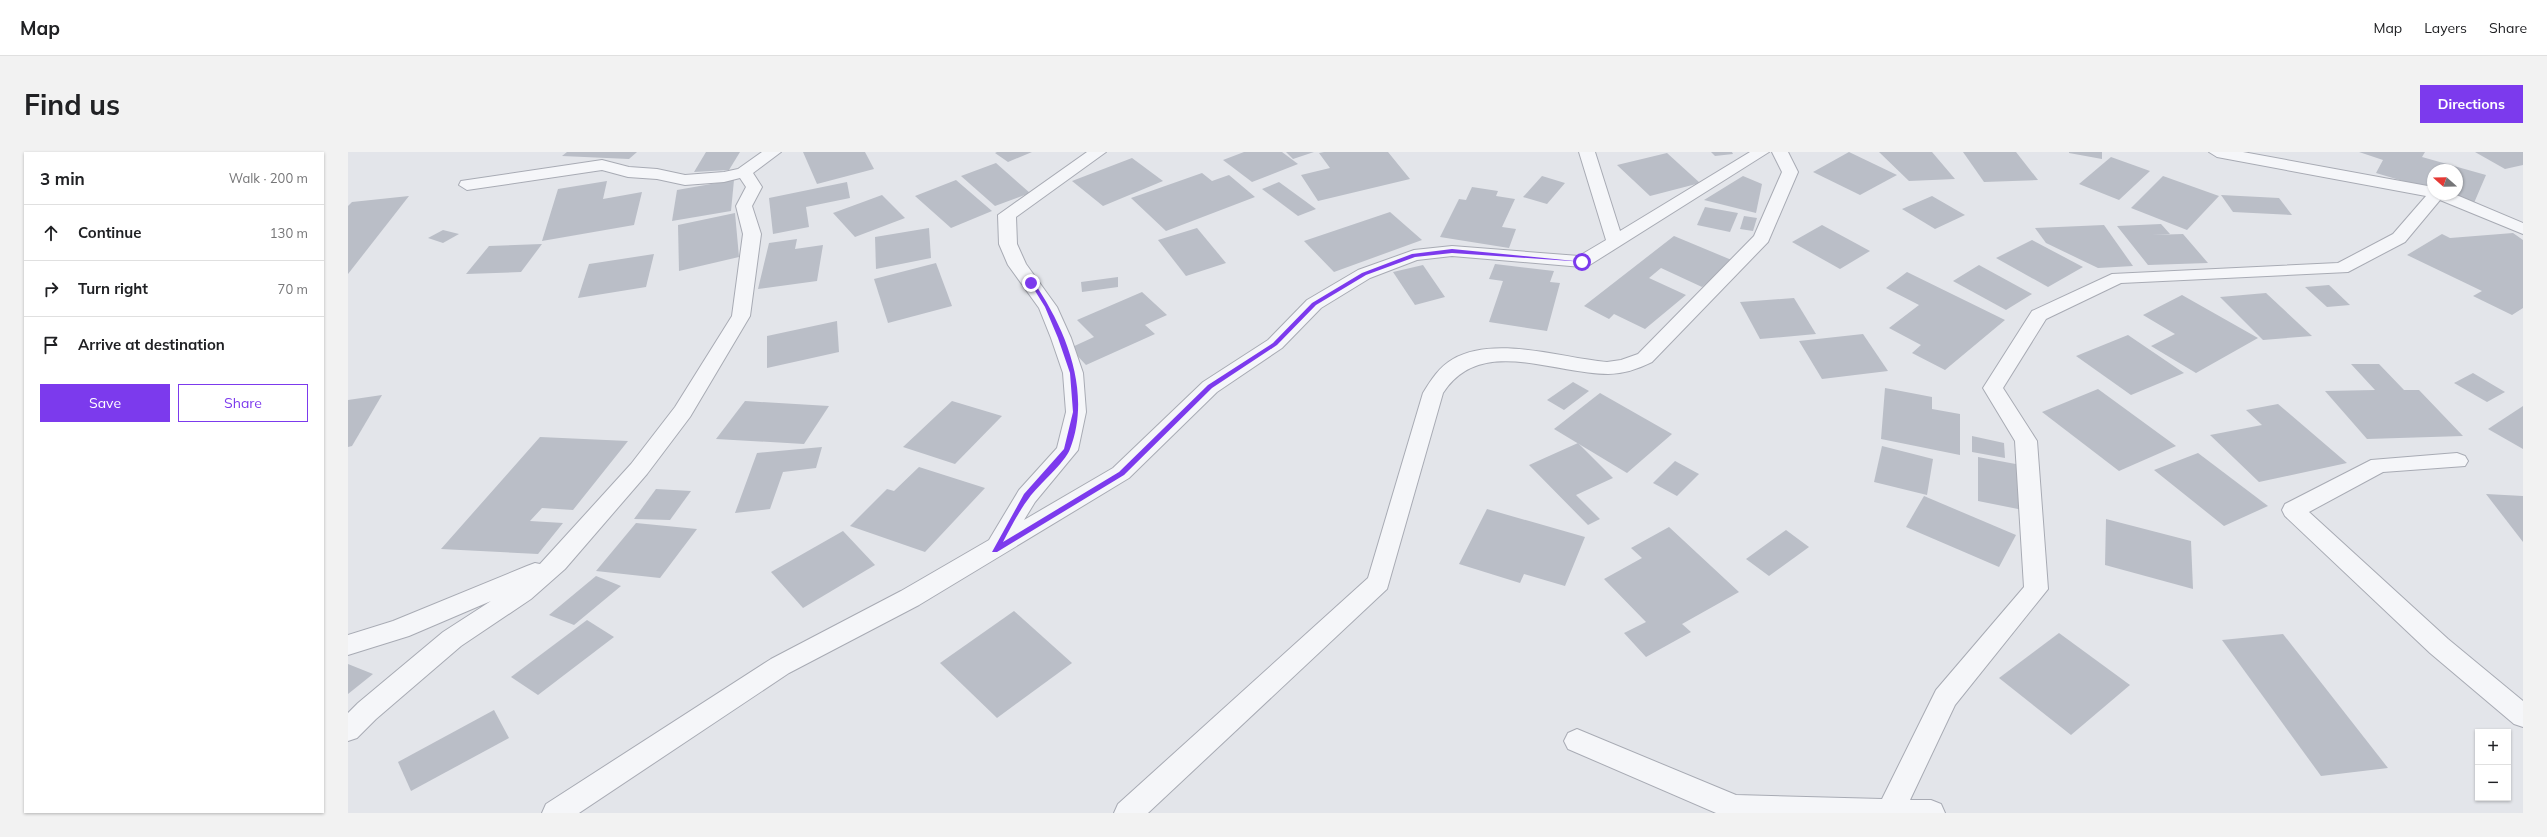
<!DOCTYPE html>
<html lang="en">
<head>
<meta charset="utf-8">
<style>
  :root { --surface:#fff; --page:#f2f2f2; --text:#202124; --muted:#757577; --line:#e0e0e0; --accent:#7c3aed }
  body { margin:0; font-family:Mulish,sans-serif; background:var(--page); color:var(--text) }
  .controls { position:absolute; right:12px; bottom:12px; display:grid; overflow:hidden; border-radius:0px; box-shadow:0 1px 3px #0004 }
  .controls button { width:36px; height:36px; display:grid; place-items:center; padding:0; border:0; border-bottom:1px solid var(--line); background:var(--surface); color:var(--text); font:20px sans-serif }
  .compass { position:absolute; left:2079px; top:12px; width:36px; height:36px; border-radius:50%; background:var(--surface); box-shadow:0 1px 3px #0004; rotate:290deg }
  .stop { position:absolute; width:12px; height:12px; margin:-9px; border:3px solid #7c3aed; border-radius:50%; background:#fff }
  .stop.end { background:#7c3aed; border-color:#fff; box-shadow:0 1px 4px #0008 }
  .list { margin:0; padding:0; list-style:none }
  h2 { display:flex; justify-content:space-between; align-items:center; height:52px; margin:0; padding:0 16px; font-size:17px }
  h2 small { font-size:13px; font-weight:400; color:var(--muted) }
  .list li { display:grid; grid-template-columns:26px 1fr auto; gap:12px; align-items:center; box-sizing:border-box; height:56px; padding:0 16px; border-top:1px solid var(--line) }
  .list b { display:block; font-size:15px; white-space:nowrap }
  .list em { font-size:13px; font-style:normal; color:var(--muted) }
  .actions { display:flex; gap:8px; padding:12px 16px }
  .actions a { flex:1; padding:9px 0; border:1px solid var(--accent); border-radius:0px; text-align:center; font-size:14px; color:var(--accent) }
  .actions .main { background:var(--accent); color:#fff }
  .icon { flex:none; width:22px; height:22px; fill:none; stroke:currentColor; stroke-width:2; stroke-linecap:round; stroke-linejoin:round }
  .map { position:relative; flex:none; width:2175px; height:661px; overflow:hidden; border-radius:0px }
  header { display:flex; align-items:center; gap:24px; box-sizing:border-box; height:56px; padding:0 20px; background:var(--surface); border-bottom:1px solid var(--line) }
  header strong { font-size:19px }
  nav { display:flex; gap:22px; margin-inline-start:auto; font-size:14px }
  .intro { display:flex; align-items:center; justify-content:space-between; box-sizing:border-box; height:96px; padding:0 24px }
  h1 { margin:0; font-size:28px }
  .button { padding:10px 18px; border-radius:0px; background:var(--accent); color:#fff; font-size:14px; font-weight:700 }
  main { display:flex; gap:24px; padding:0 24px }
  aside { flex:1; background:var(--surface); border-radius:0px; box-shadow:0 1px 3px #0004 }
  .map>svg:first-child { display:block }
  .building { fill:#babec7 }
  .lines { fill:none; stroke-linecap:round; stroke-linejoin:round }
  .street-casing { stroke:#a8abb4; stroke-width:2 }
  .street { fill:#f5f6f9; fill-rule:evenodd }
  .route { fill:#7c3aed }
</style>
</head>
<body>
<header>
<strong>Map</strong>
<nav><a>Map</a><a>Layers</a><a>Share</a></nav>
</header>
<div class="intro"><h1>Find us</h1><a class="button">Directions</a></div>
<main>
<aside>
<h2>3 min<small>Walk · 200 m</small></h2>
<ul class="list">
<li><svg class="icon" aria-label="ahead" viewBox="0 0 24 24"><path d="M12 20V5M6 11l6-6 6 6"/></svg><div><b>Continue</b></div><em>130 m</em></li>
<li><svg class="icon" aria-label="right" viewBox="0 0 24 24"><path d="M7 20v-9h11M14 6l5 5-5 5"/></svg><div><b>Turn right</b></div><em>70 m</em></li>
<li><svg class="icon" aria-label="arrive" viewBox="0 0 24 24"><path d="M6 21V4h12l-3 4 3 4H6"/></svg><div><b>Arrive at destination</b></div></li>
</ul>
<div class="actions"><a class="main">Save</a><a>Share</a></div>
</aside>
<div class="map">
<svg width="2175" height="661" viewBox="0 0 2175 661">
  <rect width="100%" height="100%" fill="#e3e5ea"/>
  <g class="building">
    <path d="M219 0H289L281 7 214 4Z"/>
    <path d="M358 0H392L381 18 346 20Z"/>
    <path d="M455 0H517L526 17 469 32Z"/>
    <path d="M649 0H684L660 10 647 1Z"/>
    <path d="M896 0H934L950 12 904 30 875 8Z"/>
    <path d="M938 0H966L945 7Z"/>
    <path d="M976 0H1040L1062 27 970 49 953 23 982 16 971 1Z"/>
    <path d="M1363 0H1384L1385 2 1367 4Z"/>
    <path d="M1501 0 1549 23 1512 43 1465 20Z"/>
    <path d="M1531 0H1584L1607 27 1561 29Z"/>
    <path d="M1615 0H1668L1690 28 1636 30Z"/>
    <path d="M1721 0H1754V7L1721 1Z"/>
    <path d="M2011 0H2077L2074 5 2138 23 2126 51 2099 42H2109V18H2085V38L2028 21 2035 8Z"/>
    <path d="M2127 0H2175V13L2157 17Z"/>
    <path d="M1319 1 1352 31 1302 44 1269 13Z"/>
    <path d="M1763 5 1802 19 1771 48 1731 32Z"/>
    <path d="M784 6 815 29 755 54 724 29Z"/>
    <path d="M648 11 682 41 647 54 613 24Z"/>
    <path d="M854 21 864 29 881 23 907 45 818 79 783 46Z"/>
    <path d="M1194 24 1217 31 1199 52 1175 45Z"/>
    <path d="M1395 24 1414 32 1408 61 1356 48Z"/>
    <path d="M1815 24 1871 44 1839 78 1783 56Z"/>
    <path d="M386 28 383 59 324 69 329 38Z"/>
    <path d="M608 28 644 59 603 76 567 44Z"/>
    <path d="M259 29 255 47 294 40 286 73 194 89 210 37Z"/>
    <path d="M499 30 502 46 458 55 461 75 425 82 421 46Z"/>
    <path d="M931 30 968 57 950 64 914 37Z"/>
    <path d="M1124 35 1150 39 1148 44 1167 47 1154 75 1168 77 1161 96 1092 85 1111 47 1118 48Z"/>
    <path d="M534 43 557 66 507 85 485 61Z"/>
    <path d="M1873 43 1931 46 1944 63 1885 60Z"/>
    <path d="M61 44 0 122V54L4 50Z"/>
    <path d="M1584 44 1617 63 1587 77 1554 57Z"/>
    <path d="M1357 55 1390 61 1382 80 1349 73Z"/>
    <path d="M1042 60 1074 88 986 120 956 89Z"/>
    <path d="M387 61 391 105 331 119 330 73Z"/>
    <path d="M1396 64 1409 66 1405 79 1392 77Z"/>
    <path d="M1813 72 1822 82 1804 83 1835 82 1860 111 1800 113 1769 74Z"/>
    <path d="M1474 73 1522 99 1492 117 1444 90Z"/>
    <path d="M1756 73 1785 114 1750 116 1698 91 1687 76Z"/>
    <path d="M581 76 583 106 528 117 527 85Z"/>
    <path d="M849 76 878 111 838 124 810 88Z"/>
    <path d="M95 78 111 82 95 91 80 86Z"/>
    <path d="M2165 81 2175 88V156L2164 163 2125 144 2134 139 2059 103 2094 82 2102 86Z"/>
    <path d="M1326 84 1386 109 1354 135 1313 116 1301 126 1338 143 1297 177 1266 162 1261 167 1236 154Z"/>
    <path d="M449 87 447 97 475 93 469 129 410 137 421 91Z"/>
    <path d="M1684 88 1735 115 1700 135 1648 106Z"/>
    <path d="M194 92 173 120 118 122 141 94Z"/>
    <path d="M306 102 298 135 230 146 241 112Z"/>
    <path d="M588 111 604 154 540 171 526 127Z"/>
    <path d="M1147 112 1206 119 1202 130 1212 131 1199 179 1141 170 1155 129 1141 127Z"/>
    <path d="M1075 113 1097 145 1067 153 1045 120Z"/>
    <path d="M1631 113 1684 142 1658 158 1605 129Z"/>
    <path d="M1559 120 1657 168 1597 218 1564 201 1573 193 1541 176 1571 153 1538 136Z"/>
    <path d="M770 125V135L734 140 733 130Z"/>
    <path d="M1981 133 2002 153 1979 155 1957 135Z"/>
    <path d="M794 140 819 163 797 173 807 182 738 213 722 196 746 185 729 168Z"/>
    <path d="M1918 141 1964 184 1915 188 1872 145Z"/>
    <path d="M1834 143 1910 186 1848 221 1803 194 1827 182 1795 163Z"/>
    <path d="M1446 146 1468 182 1412 187 1392 150Z"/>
    <path d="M489 169 491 200 419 216V184Z"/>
    <path d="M1515 182 1540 219 1474 227 1451 189Z"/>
    <path d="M1780 183 1836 221 1783 243 1728 204Z"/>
    <path d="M2003 212H2031L2056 238H2071L2115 284 2019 287 1977 239 2027 238Z"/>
    <path d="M2125 221 2157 240 2139 250 2106 231Z"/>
    <path d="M1225 230 1241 239 1216 258 1199 248Z"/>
    <path d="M1537 236 1584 245V257L1612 262V303L1533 287Z"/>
    <path d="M1750 237 1828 294 1771 319 1694 260Z"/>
    <path d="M1252 241 1324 282 1279 321 1206 277Z"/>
    <path d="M34 243 4 294 0 295V248Z"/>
    <path d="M397 249 481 254 456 292 368 287Z"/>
    <path d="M604 249 654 264 607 312 555 295Z"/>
    <path d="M1930 252 1999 311 1911 330 1862 283 1914 273 1898 258Z"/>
    <path d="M2175 254V297L2140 277Z"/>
    <path d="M1624 284 1656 291 1657 306 1624 300Z"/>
    <path d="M192 285 280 289 225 358 194 356 182 369 215 371 190 402 93 397Z"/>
    <path d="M1230 291 1265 326 1228 343 1252 367 1240 373 1181 313Z"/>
    <path d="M1534 294 1585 307 1579 343 1526 330Z"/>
    <path d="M474 295 468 316 435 320 422 357 387 361 409 301Z"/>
    <path d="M1850 301 1920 354 1876 374 1806 318Z"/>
    <path d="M1630 305 1673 313 1675 358 1630 349Z"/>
    <path d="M1327 309 1351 322 1329 344 1305 331Z"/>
    <path d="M571 315 637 336 577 400 502 374 539 337 546 339Z"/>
    <path d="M308 337 343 339 322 368 286 367Z"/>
    <path d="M2138 342 2175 344V390Z"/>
    <path d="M1576 344 1668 383 1651 415 1558 375Z"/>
    <path d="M1139 357 1237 385 1217 434 1176 422 1172 431 1111 412Z"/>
    <path d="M1758 367 1843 389 1845 437 1757 413Z"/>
    <path d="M288 371 349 377 312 426 248 419Z"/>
    <path d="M1321 375 1391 440 1334 472 1343 480 1298 505 1276 481 1298 470 1256 427 1294 406 1283 396Z"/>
    <path d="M1438 378 1461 395 1421 424 1398 407Z"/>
    <path d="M495 379 527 413 455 456 423 420Z"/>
    <path d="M248 424 273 434 226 473 201 463Z"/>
    <path d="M666 459 724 511 649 566 592 511Z"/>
    <path d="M239 468 266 485 190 543 163 525Z"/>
    <path d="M1711 481 1782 533 1723 583 1651 526Z"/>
    <path d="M1935 482 2040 616 1973 624 1874 488Z"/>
    <path d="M0 512 25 522 0 542Z"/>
    <path d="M146 558 161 586 63 639 50 610Z"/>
  </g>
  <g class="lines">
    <g class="street-casing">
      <g id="street">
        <path d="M414 0H433L405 21 414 35 404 54 413 82 402 164 342 265 299 322 217 417 183 447 113 494 28 567 9 586 0 589V561L10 551 95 480 143 449 61 484 0 503V483L45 469 179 414 187 411 192 412 283 312 327 255 384 164 395 82 388 54 398 35 392 26 376 30 337 33 309 27 280 25 254 18 119 38 111 33 113 29 254 8 281 15 309 17 337 23 376 20 390 17Z"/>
        <path d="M739 0H758L668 65 669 92 678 112 709 155 723 186 735 221 738 260 730 298 687 350 676 368 765 316 855 230 920 188 959 148 1010 118 1066 98 1104 94 1231 104 1258 88 1231 0H1247L1272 79 1402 0H1421L1240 114 1234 115 1104 104 1069 108 1022 126 973 156 934 196 869 240 781 326 571 453 441 521 231 661H194L198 652 423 507 553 439 641 388 671 338 709 296 718 260 715 221 703 186 691 156 660 113 651 92 650 63Z"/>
        <path d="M1424 0H1440L1450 20 1420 90 1304 210C1290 217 1275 222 1260 222 1205 222 1132 183 1095 241L1039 437 800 661H766L770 652 1020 426 1075 241C1083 228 1091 215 1105 207 1147 183 1214 206 1259 210L1273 208 1290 202 1406 84 1434 20Z"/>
        <path d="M1861 0H1895L2085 35V42H2106L2175 71V82L2092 48 2057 90 2000 120 1773 131 1698 167 1655 236 1689 289 1700 437 1607 553 1562 648H1583L1593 652 1597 661H1368L1220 597 1216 589 1220 581 1229 577 1388 643 1534 647 1588 538 1676 435 1667 289 1635 236 1684 159 1764 122 1990 111 2045 82 2078 44 1869 5Z"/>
        <path d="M2109 301 2117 304 2120 309 2117 314 2035 320 1961 360 2100 487 2175 549V575L2166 572 2082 501 1937 364 1934 358 1937 352 2023 308Z"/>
      </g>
    </g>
    <use href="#street" class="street"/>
  </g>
  <path class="route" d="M1104 97 1237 110 1104 101 1067 105 1018 123 968 153 929 193 864 236 776 323 649 400H644L676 342 716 297 725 260 722 221 710 186 697 155 681 129H685C718 177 744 240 722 297 717 311 691 332 681 346 671 359 663 375 655 390L771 320 860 233 925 191 964 151 1014 121 1064 102Z"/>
</svg>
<div class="controls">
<button>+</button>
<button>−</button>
</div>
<svg class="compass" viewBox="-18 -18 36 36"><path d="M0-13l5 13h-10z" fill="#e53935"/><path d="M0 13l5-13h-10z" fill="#757577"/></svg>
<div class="stop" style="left:1234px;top:110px"></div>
<div class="stop end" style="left:683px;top:131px"></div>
</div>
</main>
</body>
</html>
